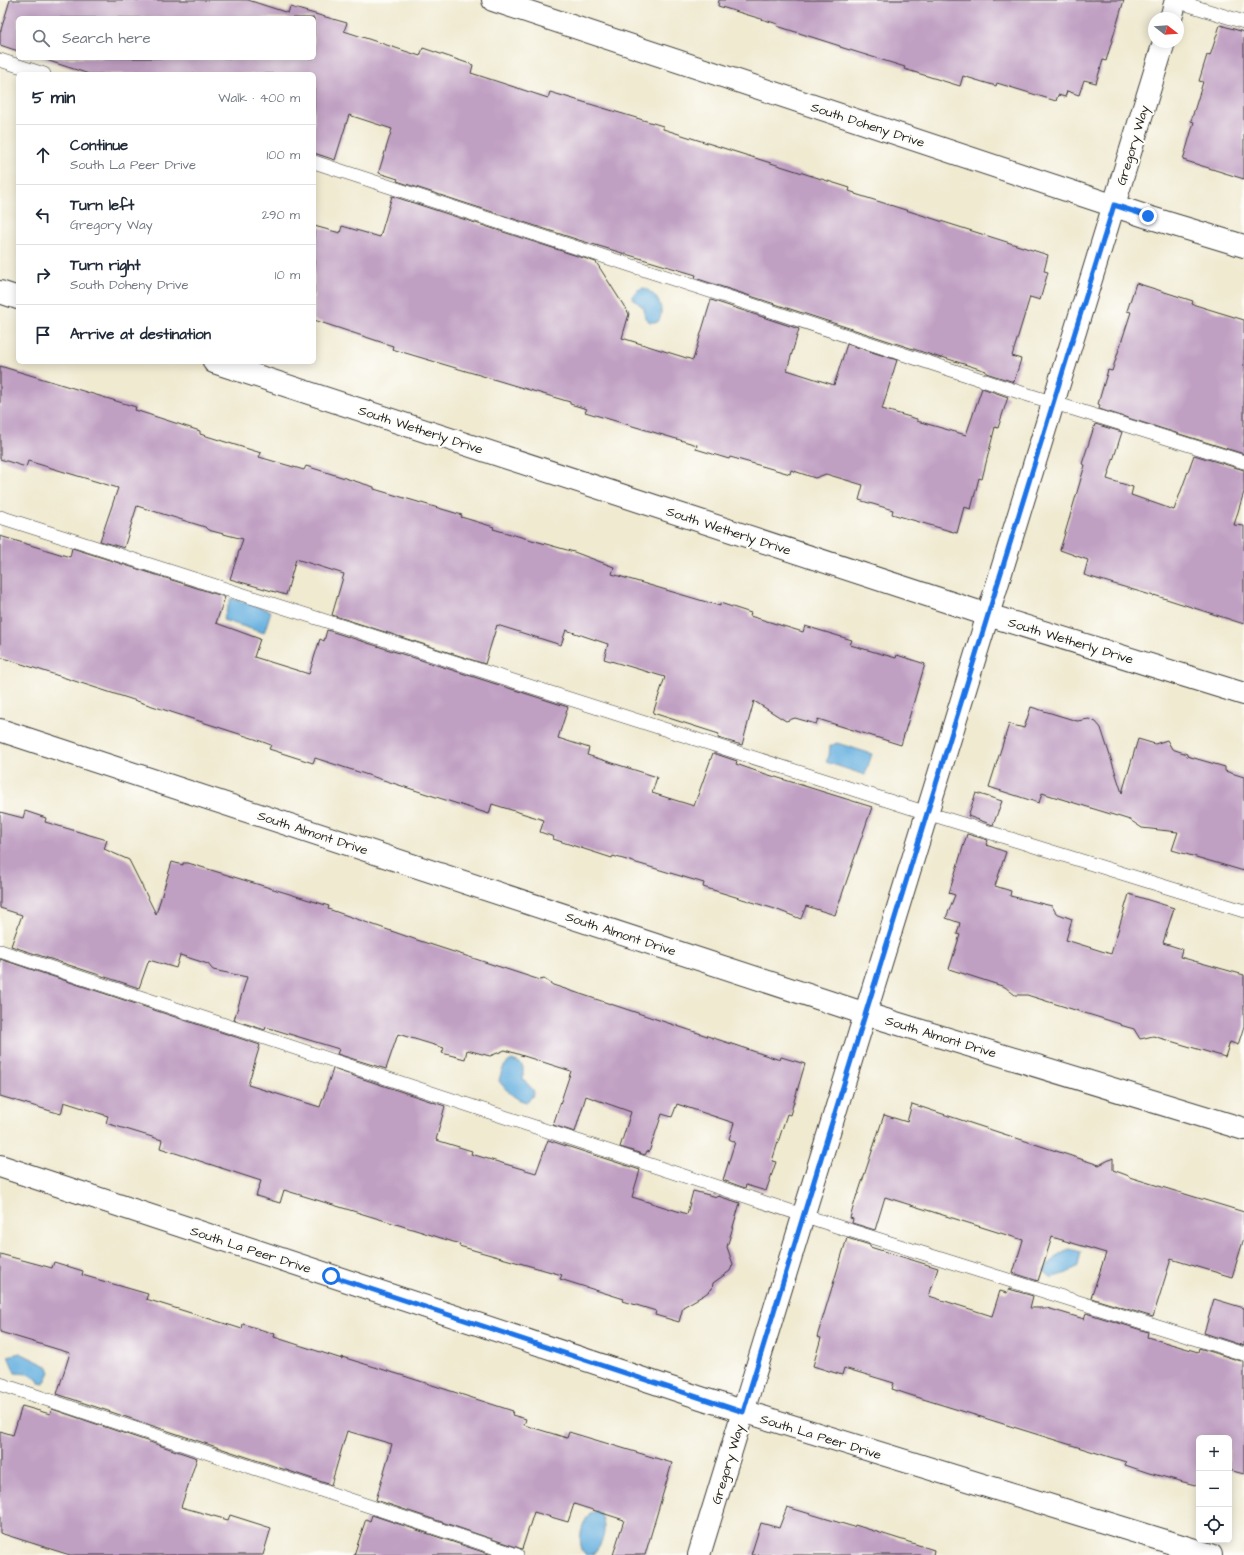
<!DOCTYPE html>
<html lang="en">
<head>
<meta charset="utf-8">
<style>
  :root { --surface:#fff; --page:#f6f6f7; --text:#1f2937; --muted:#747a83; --line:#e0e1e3 }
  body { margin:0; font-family:"Architects Daughter",sans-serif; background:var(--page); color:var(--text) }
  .controls { position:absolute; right:12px; bottom:12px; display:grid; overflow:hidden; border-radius:6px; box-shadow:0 2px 10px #0003 }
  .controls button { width:36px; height:36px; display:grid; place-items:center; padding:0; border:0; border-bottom:1px solid var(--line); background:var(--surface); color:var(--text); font:20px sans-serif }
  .compass { position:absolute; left:1148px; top:12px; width:36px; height:36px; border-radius:50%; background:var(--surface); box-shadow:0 2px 10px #0003; rotate:107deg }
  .stop { position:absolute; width:12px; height:12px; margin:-9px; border:3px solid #1a73e8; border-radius:50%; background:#fff }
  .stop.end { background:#1a73e8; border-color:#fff; box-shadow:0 1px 4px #0008 }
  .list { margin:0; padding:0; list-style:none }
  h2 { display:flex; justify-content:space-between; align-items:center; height:52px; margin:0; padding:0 16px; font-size:17px }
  h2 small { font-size:13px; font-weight:400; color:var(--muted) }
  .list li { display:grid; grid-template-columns:26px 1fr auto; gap:12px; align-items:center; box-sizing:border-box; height:60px; padding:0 16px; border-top:1px solid var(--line) }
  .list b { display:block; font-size:15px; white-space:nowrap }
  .list p { margin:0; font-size:13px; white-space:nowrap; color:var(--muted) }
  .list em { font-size:13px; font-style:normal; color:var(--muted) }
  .icon { flex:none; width:22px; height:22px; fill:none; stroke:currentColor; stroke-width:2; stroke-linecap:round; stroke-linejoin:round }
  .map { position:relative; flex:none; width:1244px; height:1555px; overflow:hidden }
  .search { position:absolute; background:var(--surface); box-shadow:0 2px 10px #0003; left:16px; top:16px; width:300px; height:44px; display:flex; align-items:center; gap:10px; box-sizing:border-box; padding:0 14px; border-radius:6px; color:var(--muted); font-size:15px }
  .panel { position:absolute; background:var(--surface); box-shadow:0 2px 10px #0003; left:16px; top:72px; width:300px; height:292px; border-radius:6px }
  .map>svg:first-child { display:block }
  .water { fill:#68b1e0; stroke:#42667e }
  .building { fill:#bf9fc2 }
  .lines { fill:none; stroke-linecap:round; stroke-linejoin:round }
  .service-casing { stroke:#3c3b37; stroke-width:14 }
  .minor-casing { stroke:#3c3b37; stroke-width:24 }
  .tertiary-casing { stroke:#3c3b37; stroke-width:24 }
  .service { stroke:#fff; stroke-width:13 }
  .minor { stroke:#fff; stroke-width:22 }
  .tertiary { stroke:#fff; stroke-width:22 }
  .route { stroke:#1a73e8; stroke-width:5 }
  .labels { text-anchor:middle; stroke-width:4; stroke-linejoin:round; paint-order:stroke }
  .street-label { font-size:13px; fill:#1c1c1c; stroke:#fdfcf7 }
</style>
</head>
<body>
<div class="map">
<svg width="1244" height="1555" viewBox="0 0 1244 1555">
  <rect width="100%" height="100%" fill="#fdfcf7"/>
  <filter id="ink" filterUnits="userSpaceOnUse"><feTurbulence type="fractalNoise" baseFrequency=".025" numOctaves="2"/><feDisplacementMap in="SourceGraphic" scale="8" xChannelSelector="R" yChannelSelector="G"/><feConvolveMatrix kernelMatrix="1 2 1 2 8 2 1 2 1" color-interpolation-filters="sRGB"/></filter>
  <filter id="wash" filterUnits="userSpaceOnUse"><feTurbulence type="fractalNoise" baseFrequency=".012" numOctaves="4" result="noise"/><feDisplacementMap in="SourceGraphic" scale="16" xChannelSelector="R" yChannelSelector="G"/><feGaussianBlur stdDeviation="0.9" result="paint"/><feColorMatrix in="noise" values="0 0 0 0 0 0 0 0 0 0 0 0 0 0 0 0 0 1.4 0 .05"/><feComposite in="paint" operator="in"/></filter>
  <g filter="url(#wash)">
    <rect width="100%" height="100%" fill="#f0ead1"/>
    <g class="water">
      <path d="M644 288C658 295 666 309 658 322H650L645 318 644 308 633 299C633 291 637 290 644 288Z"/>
      <path d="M231 598 271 611 264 633 223 620Z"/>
      <path d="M837 743 872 754 865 775 826 762 829 756 830 746Z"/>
      <path d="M512 1060 520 1063 523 1067V1079L534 1091 532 1097 527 1102C515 1100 506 1090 499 1081 501 1072 503 1064 512 1060Z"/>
      <path d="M1070 1249 1081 1252 1078 1266 1067 1273 1052 1278 1044 1271C1050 1262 1060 1251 1070 1249Z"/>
      <path d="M20 1353 47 1366 50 1372 44 1384 39 1383 38 1379 28 1374 15 1373 8 1356Z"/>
      <path d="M596 1512 601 1514C607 1530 604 1542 593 1554L586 1555C575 1544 582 1524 590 1513Z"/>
    </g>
    <g id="blocks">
      <g class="building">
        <path d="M10 0H248L288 13 290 7 347 23 344 31 420 56 423 48 473 65 471 73 548 98 550 92 663 126V129L850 188 849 191 855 193V194L1048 255 1044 271 1048 272 1040 300 1030 297 1012 356 1021 359 1014 382 986 373V371L942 357 941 358 695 278 696 275 582 241 397 181 398 179 379 173V171L392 129 349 115 335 160 314 153V74H89L40 58H314V18H18V51L0 45V33Z"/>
        <path d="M719 0H1124L1106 61 1103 60 1096 83 1084 80 1079 95 1067 91 1065 97 1058 95 1056 101 997 83 996 86 963 76 960 86 904 69 905 67 840 47V46L777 26 778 24 718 6Z"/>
        <path d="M1220 25 1244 32V179L1183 160 1194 122 1191 121 1203 82 1199 81 1207 55 1210 56Z"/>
        <path d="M392 196 596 262 629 314 622 338 693 360 711 300 799 329 787 370 834 385 847 344 897 360 882 409 917 419V421L966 435 982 388 1008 397 998 428 995 427 982 479 979 478 971 509 964 507 957 533 892 514 893 510 859 500 863 485 826 474 815 478 791 470 790 474 730 457 729 459 696 449 697 445 585 412 587 409 570 404V402L392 349 393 346 314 320V226L340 233 342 226 380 237Z"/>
        <path d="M1136 283 1193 301 1192 304 1244 320V454L1099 409 1100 405 1098 404 1108 370 1112 371 1131 312 1127 311Z"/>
        <path d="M0 366 136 407 135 410 200 431V434L261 453 259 457 304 470 306 466 374 487V489L462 515 461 517 494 527 493 529 574 552 614 567 612 574 720 606V603L751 613 750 616 803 632 805 626 852 640 850 645 896 658 897 655 925 664 901 745 818 719 816 724 795 718 786 721 754 701 742 745 718 738 719 734 653 713 665 677 604 659 608 644 566 630 561 645 497 625 485 664 332 615 344 574 296 559 286 595 230 579 243 539 208 530 205 527 137 506 124 548 100 541 118 488 28 461 26 467 0 459Z"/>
        <path d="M1095 424 1122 432 1107 479 1133 487 1131 495 1174 510 1194 455 1244 470V492L1234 525 1244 526V624L1154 595V596L1084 575 1088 560 1060 550 1085 465 1082 464Z"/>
        <path d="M0 536 70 557 72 548 225 597 216 623 260 639 254 657 309 674 320 639 324 641 327 630 568 707 558 738 589 748 587 755 657 777 652 793 694 806 713 753 737 761 736 764 756 771 872 807 835 915 806 906 801 919 775 909 703 887 704 883 613 856 612 858 553 839 554 837 540 832 544 820 492 804 489 814 315 758 313 763 269 749 271 745 255 739 0 657Z"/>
        <path d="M1031 707 1077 721 1089 719 1096 722 1101 728 1122 793 1138 739 1155 744 1167 740 1172 749 1187 754V756L1225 767V771L1244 777V871L1172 850 1178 832 1142 828 1130 820 1042 793 1039 803 989 787 1009 724 1024 728Z"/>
        <path d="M976 793 1002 801 993 825 968 816Z"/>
        <path d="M25 811 46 818 45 822 107 840 104 849 129 860 156 914 172 862 183 865V863H188L329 906 328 909 417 940 540 980 544 979 553 985 780 1060 781 1057 805 1064 790 1115 787 1114 772 1161 776 1162 766 1191 746 1185 745 1188 723 1180 735 1142 729 1139 734 1123 677 1104 672 1117 662 1114 649 1152 647 1151 645 1155 620 1147 631 1112 586 1096 575 1132 553 1125 571 1071 505 1050 490 1056 467 1050 465 1059 442 1053 444 1048 398 1034 386 1069 337 1054 339 1049 266 1027 265 1030 234 1020 247 977 213 970 208 964 180 955 176 968 149 960 139 988 11 946 22 915 0 908V812L23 818Z"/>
        <path d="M967 834 988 840 986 845 1006 852 995 886 1011 891 1010 896 1052 906 1056 913 1072 919 1066 940 1111 954 1129 894 1174 908 1163 943 1182 949 1180 957 1244 975V1026L1238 1045 1230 1042 1225 1057 1153 1036 1140 1039 1134 1029 1120 1025V1024L1027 995H1015L1005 987 949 969 960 935 957 934 960 923 946 918 955 895 949 893Z"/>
        <path d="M0 959 260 1045 248 1085 320 1107 333 1069 445 1106 436 1140 472 1151 471 1154 536 1173 548 1140 640 1170 632 1197 687 1214 693 1191 717 1197 718 1196 740 1203 727 1247 733 1264 730 1271 713 1283 712 1289 704 1295 683 1307 679 1322 655 1315 656 1311 623 1301 624 1299 560 1279 562 1275 459 1246 460 1244 422 1232 284 1190 280 1203 256 1196 261 1181 160 1148 162 1140 106 1123 108 1116 64 1102 61 1114 0 1096Z"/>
        <path d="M912 1104 1099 1165 1113 1158V1170L1129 1176V1177L1244 1212V1238L1232 1277 1171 1259 1153 1317 1091 1298 1106 1253 1052 1237 1038 1281 1013 1273 1023 1240 885 1197 875 1230 852 1223 853 1219 850 1218 857 1194H858L884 1115 907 1122Z"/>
        <path d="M847 1238 870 1245V1247L938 1268 929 1296 992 1316 1000 1291 1007 1293 1009 1289 1033 1296 1030 1308H1047L1084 1319 1086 1313 1148 1332 1147 1337 1198 1352 1199 1348 1244 1362V1474L1229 1470V1438H1199V1486L1149 1473 1125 1465 1126 1462 907 1394 892 1389 894 1383 844 1368 842 1375 813 1366 821 1338 817 1337Z"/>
        <path d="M0 1254 52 1268 54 1262 83 1271 82 1275 148 1294 146 1299 242 1329 243 1324 275 1334 274 1337 342 1359V1357L404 1376 513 1411 512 1415 526 1419 524 1425 567 1438 569 1432 672 1463 645 1555H613L624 1520 574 1504 568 1522 534 1512 522 1549 376 1500 392 1444 347 1431 331 1485 57 1394 70 1353 0 1332Z"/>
        <path d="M1214 1299 1244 1308V1346L1204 1333Z"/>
        <path d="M22 1406 50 1414 52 1409 197 1458 181 1507 228 1520 230 1515 271 1528 263 1555H70L0 1533V1431L13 1435Z"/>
        <path d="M787 1507 854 1527 855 1525 934 1550 933 1555H751L761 1523 779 1528Z"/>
        <path d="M372 1515 492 1555H354L366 1519 370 1521Z"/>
      </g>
    </g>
  </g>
  <g filter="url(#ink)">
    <use href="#blocks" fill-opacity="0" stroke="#3c3b37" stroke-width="1"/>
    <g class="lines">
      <g class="service-casing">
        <g id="service">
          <path d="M1173 0 1244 22"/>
          <path d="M0 60 44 74"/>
          <path d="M314 162 1019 392 1244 462"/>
          <path d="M0 517 927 813 1244 911"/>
          <path d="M0 951 836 1226 1244 1354"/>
          <path d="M0 1384 517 1555"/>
        </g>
      </g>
      <g class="minor-casing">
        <g id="minor">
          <path d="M1171 18 1176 0"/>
          <path d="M0 292 18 298"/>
          <path d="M214 362 988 615 1244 694"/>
          <path d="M0 730 866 1014 1244 1129"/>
          <path d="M0 1166 707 1400 1211 1555"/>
          <path d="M699 1555 1164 42"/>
        </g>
      </g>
      <g class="tertiary-casing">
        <path id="tertiary" d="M493 0 1148 217 1244 246"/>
      </g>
      <use href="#service" class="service"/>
      <use href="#minor" class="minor"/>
      <use href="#tertiary" class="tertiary"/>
    </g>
  </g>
  <g class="lines" filter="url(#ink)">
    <path class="route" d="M331 1276 743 1412 1114 205 1148 216"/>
  </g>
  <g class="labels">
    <g class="street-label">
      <text transform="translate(868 124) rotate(18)" y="5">South Doheny Drive</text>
      <text transform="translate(1132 145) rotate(-73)" y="5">Gregory Way</text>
      <text transform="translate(421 429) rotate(18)" y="5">South Wetherly Drive</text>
      <text transform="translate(729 530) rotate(18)" y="5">South Wetherly Drive</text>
      <text transform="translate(1071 640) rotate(17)" y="5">South Wetherly Drive</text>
      <text transform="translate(313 832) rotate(18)" y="5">South Almont Drive</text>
      <text transform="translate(621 933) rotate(18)" y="5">South Almont Drive</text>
      <text transform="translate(941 1036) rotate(17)" y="5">South Almont Drive</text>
      <text transform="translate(251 1249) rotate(18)" y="5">South La Peer Drive</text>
      <text transform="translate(821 1436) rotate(17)" y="5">South La Peer Drive</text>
      <text transform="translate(727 1464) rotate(-73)" y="5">Gregory Way</text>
    </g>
  </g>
</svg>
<div class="controls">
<button>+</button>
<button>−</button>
<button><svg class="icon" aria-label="locate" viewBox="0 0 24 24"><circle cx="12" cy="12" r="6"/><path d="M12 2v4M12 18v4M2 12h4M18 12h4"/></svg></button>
</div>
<svg class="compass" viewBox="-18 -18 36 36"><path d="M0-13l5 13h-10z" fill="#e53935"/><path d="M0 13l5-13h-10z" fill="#747a83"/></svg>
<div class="stop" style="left:331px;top:1276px"></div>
<div class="stop end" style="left:1148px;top:216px"></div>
<div class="search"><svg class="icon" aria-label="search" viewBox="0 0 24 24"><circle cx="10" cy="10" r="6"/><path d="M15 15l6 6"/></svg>Search here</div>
<section class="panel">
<h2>5 min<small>Walk · 400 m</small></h2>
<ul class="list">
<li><svg class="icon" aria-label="ahead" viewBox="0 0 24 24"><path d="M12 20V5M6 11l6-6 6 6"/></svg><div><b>Continue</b><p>South La Peer Drive</p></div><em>100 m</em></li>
<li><svg class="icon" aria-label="left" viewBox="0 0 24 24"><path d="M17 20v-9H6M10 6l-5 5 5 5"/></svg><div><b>Turn left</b><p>Gregory Way</p></div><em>290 m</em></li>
<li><svg class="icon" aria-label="right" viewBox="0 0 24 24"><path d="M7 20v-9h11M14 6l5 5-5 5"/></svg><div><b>Turn right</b><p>South Doheny Drive</p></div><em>10 m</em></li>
<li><svg class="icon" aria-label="arrive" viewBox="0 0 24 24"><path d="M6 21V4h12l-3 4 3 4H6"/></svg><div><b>Arrive at destination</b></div></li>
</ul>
</section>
</div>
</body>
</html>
